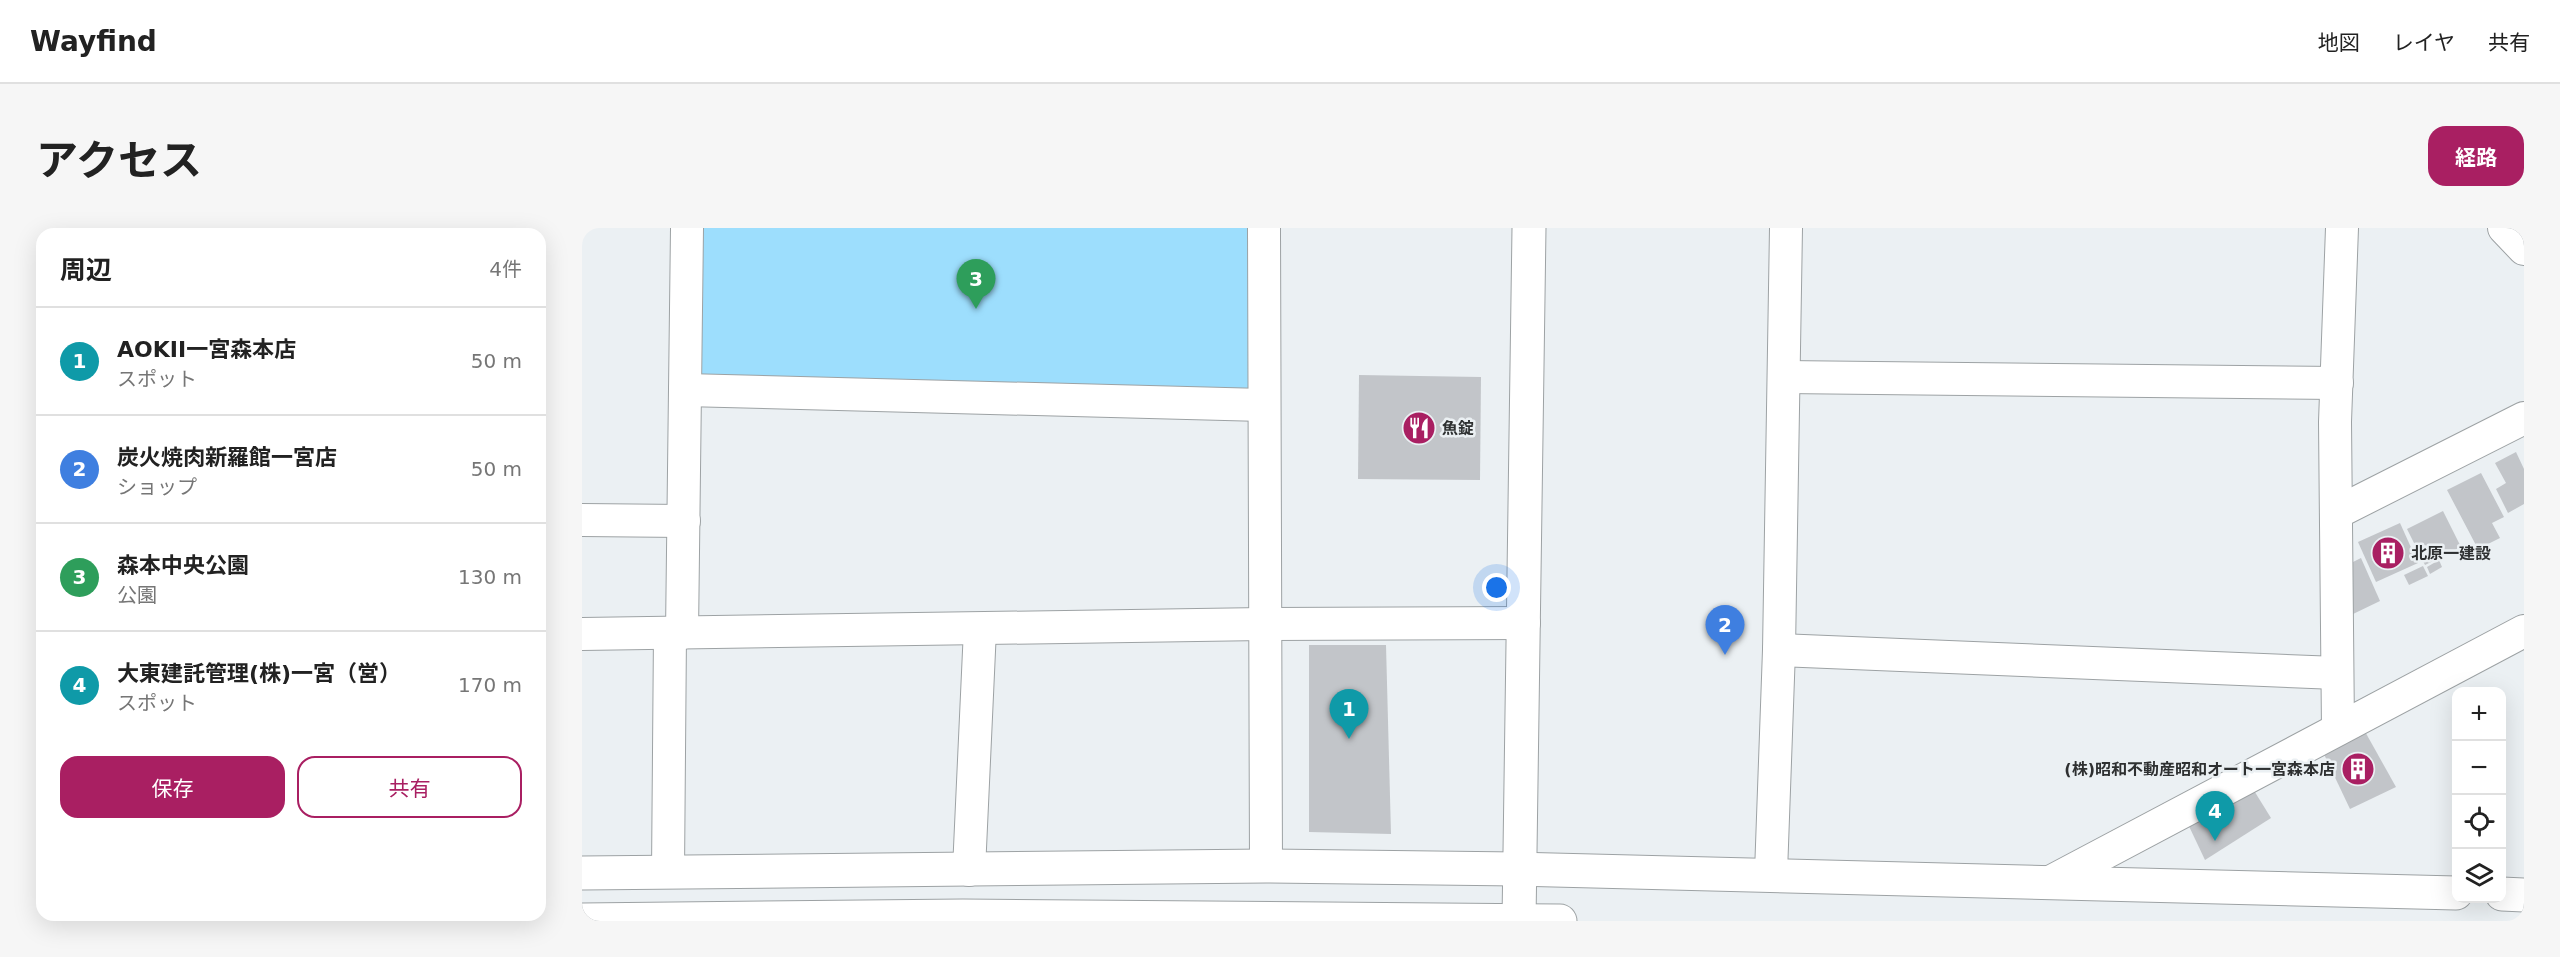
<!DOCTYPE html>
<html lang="ja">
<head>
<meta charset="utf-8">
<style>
  :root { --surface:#fff; --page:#f6f6f6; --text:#222; --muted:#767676; --line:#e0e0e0; --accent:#a91f62 }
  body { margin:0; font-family:"DejaVu Sans","Noto Sans JP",sans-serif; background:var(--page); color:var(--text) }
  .controls { position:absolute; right:18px; bottom:18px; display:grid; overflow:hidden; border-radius:12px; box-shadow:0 6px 24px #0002 }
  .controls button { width:54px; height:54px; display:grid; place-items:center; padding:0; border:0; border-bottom:2px solid var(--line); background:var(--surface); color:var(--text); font:30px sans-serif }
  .you { position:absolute; left:915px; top:360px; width:21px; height:21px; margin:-15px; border:4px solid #fff; border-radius:50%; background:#1a73e8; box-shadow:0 0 0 9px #1a73e833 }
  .badge { display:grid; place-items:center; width:39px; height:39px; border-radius:50%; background:var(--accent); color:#fff; font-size:20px; font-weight:700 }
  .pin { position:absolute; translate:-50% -50px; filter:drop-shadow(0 2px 3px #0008) }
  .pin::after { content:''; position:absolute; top:32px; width:21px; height:18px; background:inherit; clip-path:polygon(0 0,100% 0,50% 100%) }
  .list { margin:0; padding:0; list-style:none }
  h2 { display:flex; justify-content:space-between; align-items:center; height:78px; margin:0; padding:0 24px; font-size:26px }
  h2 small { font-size:20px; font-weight:400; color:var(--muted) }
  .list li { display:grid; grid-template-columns:39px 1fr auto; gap:18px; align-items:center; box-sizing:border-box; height:108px; padding:0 24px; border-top:2px solid var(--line) }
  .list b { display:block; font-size:22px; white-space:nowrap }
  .list p { margin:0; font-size:20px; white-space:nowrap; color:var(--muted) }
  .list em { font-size:20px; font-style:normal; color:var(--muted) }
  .actions { display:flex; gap:12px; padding:18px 24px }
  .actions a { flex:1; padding:14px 0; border:2px solid var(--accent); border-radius:18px; text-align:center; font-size:21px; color:var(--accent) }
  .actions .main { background:var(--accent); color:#fff }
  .icon { flex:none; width:33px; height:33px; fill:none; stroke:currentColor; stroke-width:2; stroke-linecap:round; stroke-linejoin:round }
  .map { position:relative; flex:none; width:1942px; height:693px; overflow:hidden; border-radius:18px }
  header { display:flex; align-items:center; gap:36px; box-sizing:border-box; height:84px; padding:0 30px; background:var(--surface); border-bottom:2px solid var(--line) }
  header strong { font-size:28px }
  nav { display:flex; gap:33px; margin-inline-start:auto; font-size:21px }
  .intro { display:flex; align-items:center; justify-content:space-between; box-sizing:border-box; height:144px; padding:0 36px }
  h1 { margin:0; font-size:42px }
  .button { padding:15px 27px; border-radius:18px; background:var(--accent); color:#fff; font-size:21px; font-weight:700 }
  main { display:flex; gap:36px; padding:0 36px }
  aside { flex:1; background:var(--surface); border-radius:18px; box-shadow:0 6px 24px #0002 }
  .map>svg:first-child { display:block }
  .green { fill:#9ddefd }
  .building { fill:#c2c5c9 }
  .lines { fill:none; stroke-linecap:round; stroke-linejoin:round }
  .street-casing { stroke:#9da2a4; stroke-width:34 }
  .secondary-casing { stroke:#9da2a4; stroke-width:35 }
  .street { stroke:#fff; stroke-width:32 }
  .secondary { stroke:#fff; stroke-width:33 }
  .labels { text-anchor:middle; stroke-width:5; stroke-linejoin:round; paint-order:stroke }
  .poi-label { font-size:16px; font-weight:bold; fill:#2e3031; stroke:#ebf0f3; text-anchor:start }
</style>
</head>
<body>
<header>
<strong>Wayfind</strong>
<nav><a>地図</a><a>レイヤ</a><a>共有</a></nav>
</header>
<div class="intro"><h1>アクセス</h1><a class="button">経路</a></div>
<main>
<aside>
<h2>周辺<small>4件</small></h2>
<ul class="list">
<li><span class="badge" style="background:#0f9aa8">1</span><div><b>AOKII一宮森本店</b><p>スポット</p></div><em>50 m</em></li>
<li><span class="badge" style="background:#3f7fe0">2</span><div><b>炭火焼肉新羅館一宮店</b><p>ショップ</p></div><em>50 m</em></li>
<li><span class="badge" style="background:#2e9e5b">3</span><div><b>森本中央公園</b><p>公園</p></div><em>130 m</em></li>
<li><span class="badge" style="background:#0f9aa8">4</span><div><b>大東建託管理(株)一宮（営）</b><p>スポット</p></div><em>170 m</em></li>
</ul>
<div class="actions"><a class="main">保存</a><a>共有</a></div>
</aside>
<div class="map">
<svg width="1942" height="693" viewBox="0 0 1942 693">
  <rect width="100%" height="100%" fill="#ebf0f3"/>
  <path class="green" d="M109 0H681V177L103 162Z"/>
  <g class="building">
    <path d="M777 147 899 149 898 252 776 251Z"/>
    <path d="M1934 224 1942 241V276L1926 285 1914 261 1924 255 1913 235Z"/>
    <path d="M1899 245 1922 289 1910 295 1918 310 1896 321 1865 262Z"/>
    <path d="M1861 283 1879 319 1843 337 1825 301Z"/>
    <path d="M1818 295 1836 335 1794 354 1776 314Z"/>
    <path d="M1779 330 1798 373 1769 387V335Z"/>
    <path d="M1857 332 1860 339 1848 346 1845 339Z"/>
    <path d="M1841 338 1846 348 1827 357 1822 347Z"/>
    <path d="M727 417H804L809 606 727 604Z"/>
    <path d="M1781 500 1814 559 1768 581 1740 522Z"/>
    <path d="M1671 561 1689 590 1623 632 1605 594Z"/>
  </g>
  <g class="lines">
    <g class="street-casing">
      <g id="street">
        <path d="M682 0 684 638"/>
        <path d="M1922 0 1942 21"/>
        <path d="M1202 149 1755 155"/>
        <path d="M103 162 681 177"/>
        <path d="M1754 285 1942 190"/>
        <path d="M0 292 102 293"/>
        <path d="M100 405 105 0"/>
        <path d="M0 406 681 396 942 395"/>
        <path d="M1197 422 1755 445"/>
        <path d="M1756 501 1753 194 1760 0"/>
        <path d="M387 642 398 401"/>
        <path d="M86 644 88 405"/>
        <path d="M1189 645 1197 422 1204 0"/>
        <path d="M1470 653 1942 403"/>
      </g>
    </g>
    <g class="secondary-casing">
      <g id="secondary">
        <path d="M0 645 684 638 935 641 1874 665"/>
        <path d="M1920 666 1942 667"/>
        <path d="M0 692 381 688 978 693"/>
        <path d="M937 693 947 0"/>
      </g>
    </g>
    <use href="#street" class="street"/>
    <use href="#secondary" class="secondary"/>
  </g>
  <defs>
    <g id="restaurant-disc" transform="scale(1.725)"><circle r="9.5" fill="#a91f62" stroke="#ebf0f3"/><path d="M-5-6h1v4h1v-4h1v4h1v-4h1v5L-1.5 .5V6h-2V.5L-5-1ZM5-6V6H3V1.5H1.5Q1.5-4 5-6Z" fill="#fff"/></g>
    <g id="building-disc" transform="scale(1.725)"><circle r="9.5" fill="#a91f62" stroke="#ebf0f3"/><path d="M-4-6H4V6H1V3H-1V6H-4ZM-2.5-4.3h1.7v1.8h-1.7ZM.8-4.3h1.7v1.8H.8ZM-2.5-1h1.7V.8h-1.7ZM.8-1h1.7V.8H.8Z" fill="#fff"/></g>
  </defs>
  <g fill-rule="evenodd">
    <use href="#restaurant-disc" x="837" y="200"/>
    <use href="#building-disc" x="1806" y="325"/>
    <use href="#building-disc" x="1776" y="541"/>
  </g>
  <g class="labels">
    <g class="poi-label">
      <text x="860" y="206">魚錠</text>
      <text x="1829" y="331">北原一建設</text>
      <text x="1753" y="547" text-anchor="end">(株)昭和不動産昭和オート一宮森本店</text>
    </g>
  </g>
</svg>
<div class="controls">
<button>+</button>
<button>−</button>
<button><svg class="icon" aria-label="locate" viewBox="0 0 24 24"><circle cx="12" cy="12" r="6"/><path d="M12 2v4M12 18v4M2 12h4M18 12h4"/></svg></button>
<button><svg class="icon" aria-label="layers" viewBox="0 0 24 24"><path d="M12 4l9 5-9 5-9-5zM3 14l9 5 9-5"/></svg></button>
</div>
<div class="you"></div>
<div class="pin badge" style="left:767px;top:511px;background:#0f9aa8">1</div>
<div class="pin badge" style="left:1143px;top:427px;background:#3f7fe0">2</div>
<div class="pin badge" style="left:394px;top:81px;background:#2e9e5b">3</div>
<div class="pin badge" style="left:1633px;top:613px;background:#0f9aa8">4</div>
</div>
</main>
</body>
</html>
